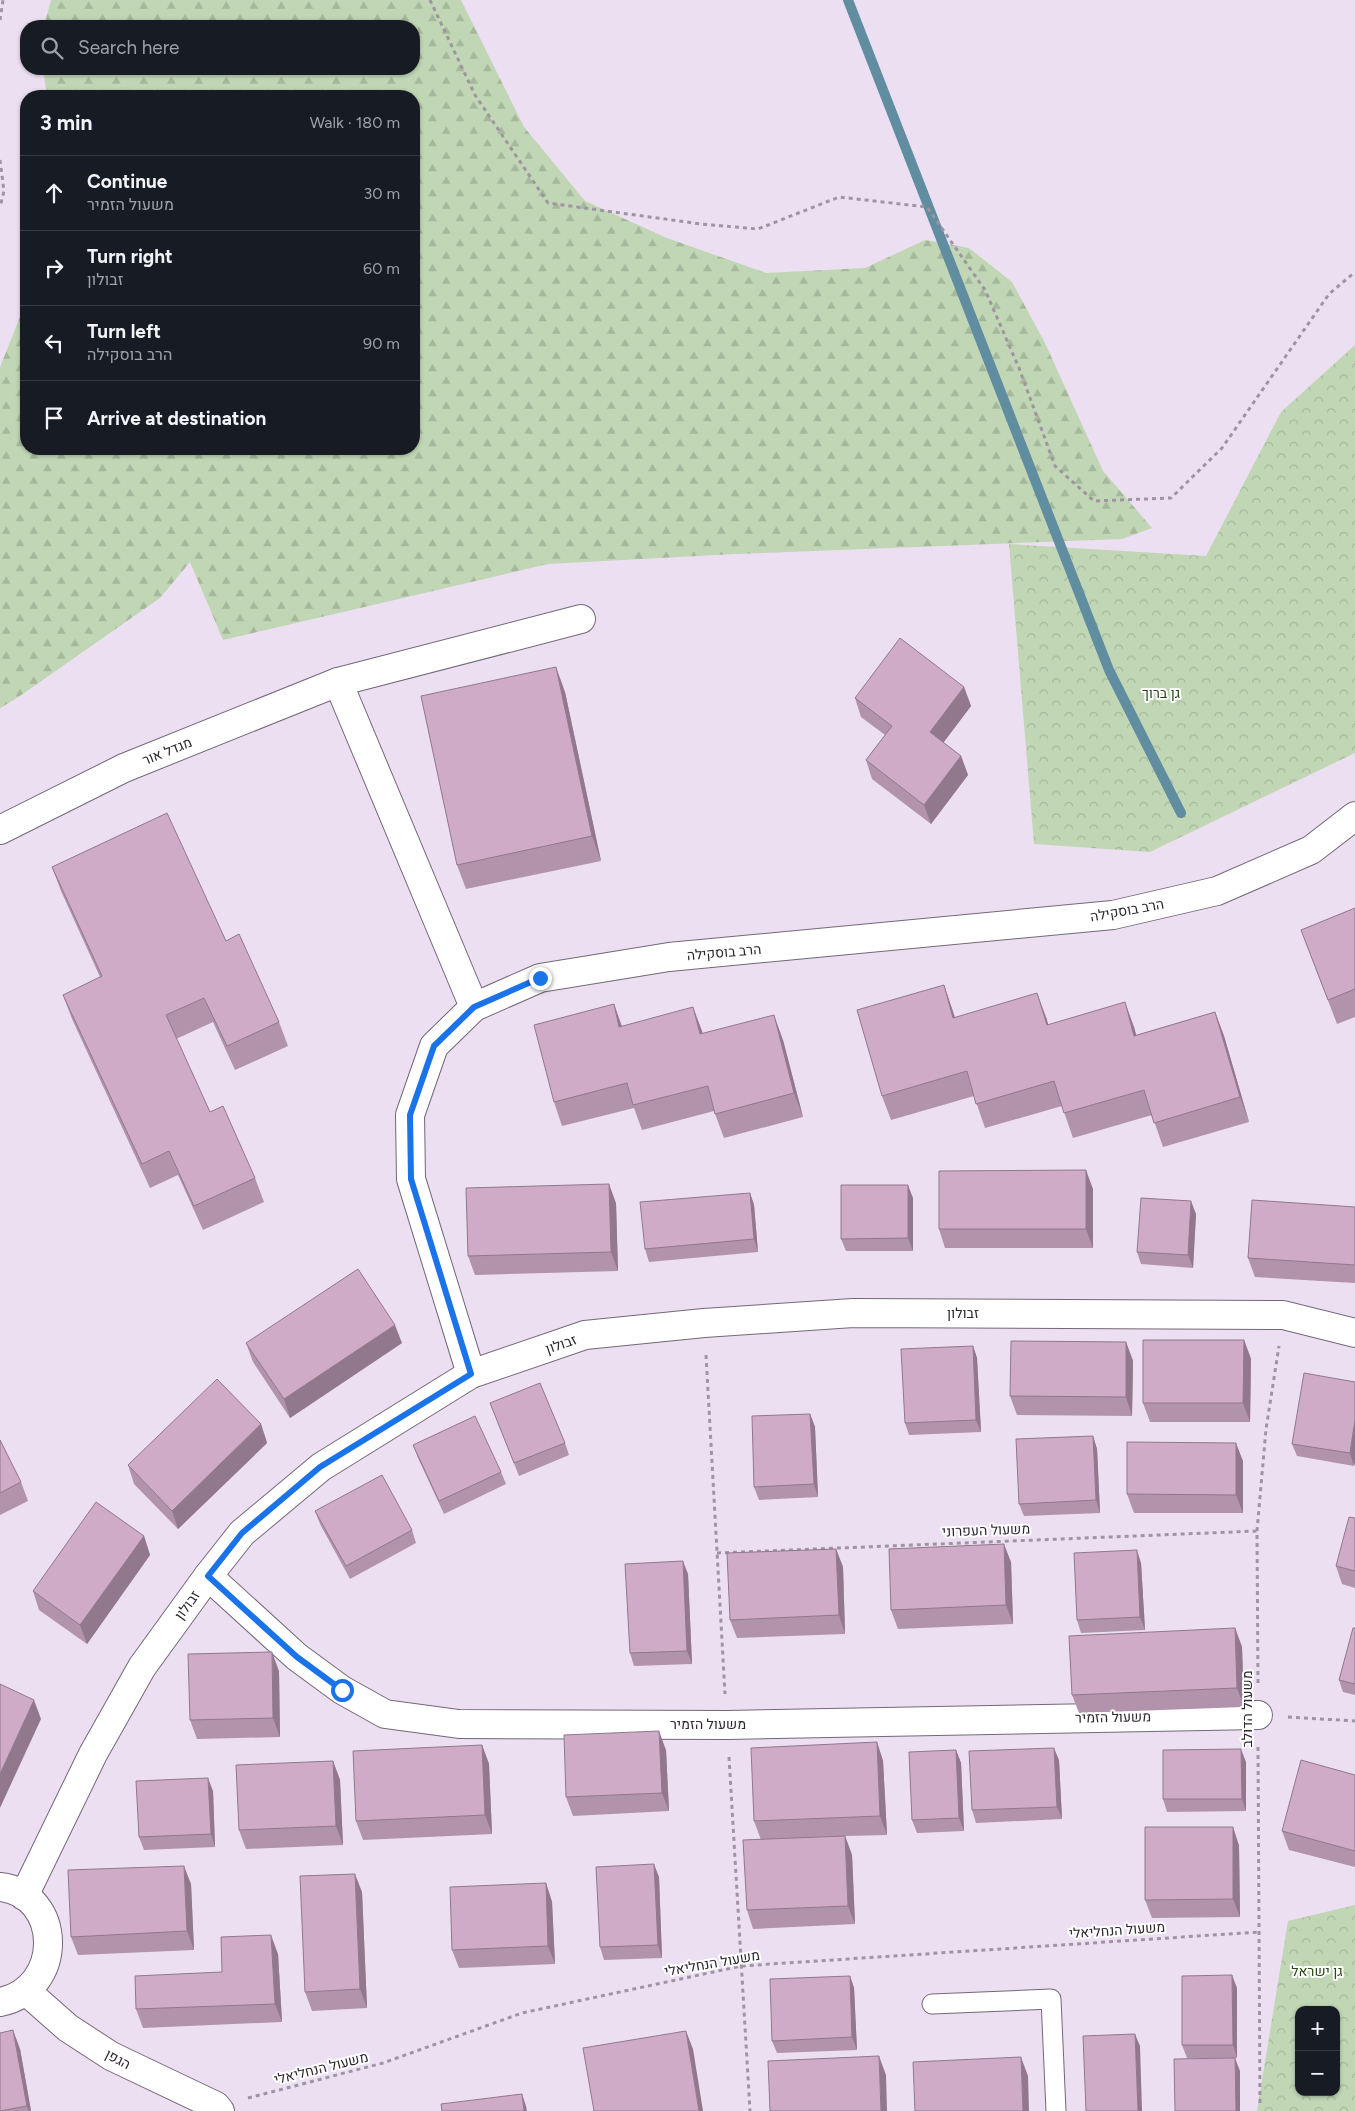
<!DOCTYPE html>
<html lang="en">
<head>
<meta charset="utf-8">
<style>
  :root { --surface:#171b24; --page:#20242c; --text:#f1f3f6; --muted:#9ea1a6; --line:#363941 }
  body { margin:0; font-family:Figtree,Heebo,sans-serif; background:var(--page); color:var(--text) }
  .controls { position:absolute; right:15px; bottom:15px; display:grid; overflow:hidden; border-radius:10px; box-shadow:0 1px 4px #0004 }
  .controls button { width:45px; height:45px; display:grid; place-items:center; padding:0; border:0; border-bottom:1px solid var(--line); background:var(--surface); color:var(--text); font:25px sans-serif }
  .stop { position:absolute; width:15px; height:15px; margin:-11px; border:4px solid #1a73e8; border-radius:50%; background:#fff }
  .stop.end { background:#1a73e8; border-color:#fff; box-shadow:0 1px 5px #0008 }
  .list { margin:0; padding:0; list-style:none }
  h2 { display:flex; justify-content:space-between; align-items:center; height:65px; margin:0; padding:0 20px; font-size:21px }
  h2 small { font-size:16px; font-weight:400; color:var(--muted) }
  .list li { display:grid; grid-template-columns:32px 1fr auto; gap:15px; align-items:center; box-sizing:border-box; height:75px; padding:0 20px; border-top:1px solid var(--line) }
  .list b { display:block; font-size:19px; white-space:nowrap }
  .list p { margin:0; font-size:16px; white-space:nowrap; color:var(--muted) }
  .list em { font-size:16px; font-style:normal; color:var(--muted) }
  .icon { flex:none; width:28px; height:28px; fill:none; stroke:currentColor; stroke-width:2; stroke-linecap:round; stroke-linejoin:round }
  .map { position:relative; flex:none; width:1355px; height:2111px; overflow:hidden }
  .search { position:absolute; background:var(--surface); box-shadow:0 1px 4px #0004; left:20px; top:20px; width:400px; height:55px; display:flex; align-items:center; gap:12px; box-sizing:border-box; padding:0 18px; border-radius:20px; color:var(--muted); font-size:19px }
  .panel { position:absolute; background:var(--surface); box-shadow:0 1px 4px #0004; left:20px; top:90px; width:400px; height:365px; border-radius:20px }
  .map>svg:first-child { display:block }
  .forest { fill:url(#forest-firs) }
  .park { fill:url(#park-crowns); fill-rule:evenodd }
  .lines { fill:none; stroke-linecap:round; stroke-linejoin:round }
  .stream { stroke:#618da1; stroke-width:10 }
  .service-casing { stroke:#746877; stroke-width:21 }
  .minor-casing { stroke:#746877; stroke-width:30 }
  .path { stroke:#9f95a2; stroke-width:3; stroke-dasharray:4 4; stroke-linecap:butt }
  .service { stroke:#fff; stroke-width:19 }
  .minor { stroke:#fff; stroke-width:28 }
  .wall { fill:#b293ac }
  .shaded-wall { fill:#91788c }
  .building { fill:#cfabc8; stroke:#91788c }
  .route { stroke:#1a73e8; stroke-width:6 }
  .labels { text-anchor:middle; stroke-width:4; stroke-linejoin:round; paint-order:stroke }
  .park-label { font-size:14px; fill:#2a4814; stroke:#fff }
  .street-label { font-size:14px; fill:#2d282e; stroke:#fff }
</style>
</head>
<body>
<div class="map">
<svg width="1355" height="2111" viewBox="0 0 1355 2111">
  <defs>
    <pattern id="forest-firs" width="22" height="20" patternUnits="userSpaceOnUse" patternTransform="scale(1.25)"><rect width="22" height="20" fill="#c0d6b4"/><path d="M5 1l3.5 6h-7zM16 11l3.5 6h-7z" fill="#a5b89b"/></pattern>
    <pattern id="park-crowns" width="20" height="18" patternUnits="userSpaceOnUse" patternTransform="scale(1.25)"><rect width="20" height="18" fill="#c0d6b4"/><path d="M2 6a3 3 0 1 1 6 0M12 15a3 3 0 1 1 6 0" fill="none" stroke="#a5b89b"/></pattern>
  </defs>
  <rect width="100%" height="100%" fill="#ecdff1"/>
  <path class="forest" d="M51 0H461L524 127 585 201 667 238 766 273 865 268 925 240 969 248 1012 282 1045 343 1103 471 1152 528 1122 539 735 554 548 564 223 640 190 562 160 598 17 698 0 708V367L26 302V449H414V96H47L43 69H414V26H44Z"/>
  <g class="park">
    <path d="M1355 345V753L1150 852 1034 844 1009 544 1206 556 1281 412Z"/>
    <path d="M1355 1905V2111H1257L1288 1921ZM1299 2010H1336V2092H1299Z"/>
  </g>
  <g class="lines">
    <path class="stream" d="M848 0 1109 670 1181 813"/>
    <g class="service-casing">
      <path id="service" d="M932 2004 1051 1999 1056 2111"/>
    </g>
    <g class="minor-casing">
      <g id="minor">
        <path d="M338 682 474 1007"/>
        <path d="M0 830 124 768 338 682 581 619"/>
        <path d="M471 1374 411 1179 410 1115 434 1046 474 1007 540 978 669 957 1113 915 1217 891 1311 850 1355 816"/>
        <path d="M208 1576 297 1657 342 1690 385 1714 459 1724 727 1725 1258 1715"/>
        <path d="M0 1887C63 1894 65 1989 0 2002"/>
        <path d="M24 1896 93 1754 142 1667 208 1576 242 1533 321 1467 471 1374 585 1335 704 1323 853 1313 1283 1315 1355 1333"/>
        <path d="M26 1991 68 2028 111 2056 216 2106 220 2111"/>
      </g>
    </g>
    <g class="path">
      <path d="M430 0 475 95 548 203 701 224 758 229 839 197 927 207 985 290 1019 368 1055 466 1094 501 1171 498 1222 448 1329 294 1355 272"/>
      <path d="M0 20 3 0"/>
      <path d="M0 160 4 191 0 207"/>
      <path d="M706 1355 725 1694"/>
      <path d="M717 1553 1257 1531"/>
      <path d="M1258 1683 1257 1531 1266 1429 1279 1346"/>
      <path d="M1288 1717 1355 1721"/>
      <path d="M1258 1747 1260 2105"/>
      <path d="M729 1757 750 2111"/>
      <path d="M248 2098 383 2063 522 2013 741 1966 1259 1932"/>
    </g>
    <use href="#service" class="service"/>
    <use href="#minor" class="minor"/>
  </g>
  <g class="wall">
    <path d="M964 687 971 706 943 743 961 756 968 775 931 824 872 779 866 760 885 735 861 717 855 698Z"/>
    <path d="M565 692 601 861 466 889 457 865Z"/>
    <path d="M52 867 226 941 279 1022 288 1046 235 1070 213 1022 176 1039 210 1112 255 1178 264 1202 203 1230 178 1175 150 1188 72 1019 63 995 100 977 61 891Z"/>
    <path d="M1355 908V1017L1337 1024 1301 930Z"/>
    <path d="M944 985 955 1017H1046L1048 1025 1134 1027 1136 1035 1215 1012 1224 1036 1249 1122 1163 1147 1152 1115 1073 1138 1062 1106 985 1128 974 1096 891 1120 882 1096Z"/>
    <path d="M614 1004 622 1026 702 1034 783 1040 803 1117 724 1138 714 1111 642 1130 634 1108 562 1126 554 1102Z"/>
    <path d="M1093 1189V1248H945L939 1229Z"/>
    <path d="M750 1193 754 1205 758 1252 649 1262 645 1249Z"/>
    <path d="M913 1198V1251H846L841 1239Z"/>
    <path d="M616 1203 618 1271 475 1275 468 1256Z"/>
    <path d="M1355 1207V1283L1255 1277 1248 1258Z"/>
    <path d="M1196 1214 1193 1268 1141 1264 1137 1252Z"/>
    <path d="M1244 1340 1251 1359 1250 1422H1150L1143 1403Z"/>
    <path d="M1126 1342 1133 1361 1132 1416 1017 1415 1010 1396Z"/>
    <path d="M246 1343H402L290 1418 253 1362Z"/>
    <path d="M973 1346 977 1358 981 1432 909 1435 905 1423Z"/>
    <path d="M1355 1382V1462L1354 1466 1297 1456 1292 1444Z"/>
    <path d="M490 1403 565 1443 569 1455 519 1476Z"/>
    <path d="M810 1414 815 1427 818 1497 759 1500 754 1487Z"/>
    <path d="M261 1424 267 1443 178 1529 134 1484 128 1465Z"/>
    <path d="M1093 1436 1097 1449 1100 1513 1024 1516 1019 1504Z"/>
    <path d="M0 1440 21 1482 28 1501 0 1515Z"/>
    <path d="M413 1445 501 1472 506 1484 444 1514 418 1458Z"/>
    <path d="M1243 1461V1513H1134L1127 1494Z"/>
    <path d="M315 1511 412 1530 416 1543 350 1579 320 1524Z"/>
    <path d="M1355 1518V1588L1342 1584 1336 1566Z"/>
    <path d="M144 1536 150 1555 87 1644 39 1610 33 1591Z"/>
    <path d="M836 1549 843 1567 845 1634 737 1638 730 1620Z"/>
    <path d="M1011 1562 1013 1624 898 1629 891 1610Z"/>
    <path d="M1141 1563 1145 1630 1081 1633 1077 1620Z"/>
    <path d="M688 1574 692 1664 634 1666 630 1653Z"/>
    <path d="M1235 1628 1242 1647 1244 1707 1079 1713 1072 1695Z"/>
    <path d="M1355 1628V1695L1343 1692 1339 1680Z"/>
    <path d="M279 1671 280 1737 197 1739 190 1720Z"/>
    <path d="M877 1742 883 1761 887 1835 845 1836 852 1855 855 1924 753 1929 747 1910 761 1840 754 1821Z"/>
    <path d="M482 1745 489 1764 492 1834 363 1840 356 1821Z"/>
    <path d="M666 1750 669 1811 573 1816 566 1797Z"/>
    <path d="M956 1750 961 1763 964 1831 917 1833 912 1820Z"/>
    <path d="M1059 1760 1062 1819 976 1823 972 1810Z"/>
    <path d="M333 1761 340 1780 343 1845 246 1849 239 1830Z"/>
    <path d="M1246 1762V1811L1167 1812 1163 1799Z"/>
    <path d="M1355 1775V1867L1289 1850 1282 1831Z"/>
    <path d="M213 1791 215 1847 144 1850 139 1837Z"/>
    <path d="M1233 1827 1239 1846 1240 1917 1152 1918 1145 1900Z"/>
    <path d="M659 1877 662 1958 604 1960 600 1947Z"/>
    <path d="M546 1883 552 1902 555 1964 459 1968 452 1950Z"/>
    <path d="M191 1884 194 1950 78 1955 71 1937Z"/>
    <path d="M362 1892 367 2008 312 2011 305 1992Z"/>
    <path d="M278 1954 282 2022 143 2028 136 2009Z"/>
    <path d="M850 1976 854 1988 857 2050 777 2053 772 2041Z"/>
    <path d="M1237 1988V2058H1187L1182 2045Z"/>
    <path d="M20 2049 31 2111H0Z"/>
  </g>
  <g class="shaded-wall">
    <path d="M556 667 565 692 601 861 592 836Z"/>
    <path d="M964 687 971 706 937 751 930 732Z"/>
    <path d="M961 756 968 775 931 824 924 805Z"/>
    <path d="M944 985 952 1009 962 1042 953 1018Z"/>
    <path d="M1037 993 1046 1017 1056 1050 1047 1025Z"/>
    <path d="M1125 1002 1134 1027 1143 1060 1134 1036Z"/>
    <path d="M614 1004 622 1028 619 1027Z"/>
    <path d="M693 1007 702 1031 709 1059 700 1034Z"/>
    <path d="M1215 1012 1224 1036 1249 1122 1240 1097Z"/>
    <path d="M774 1015 783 1040 803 1117 794 1093Z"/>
    <path d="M1086 1170 1093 1189V1248L1086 1229Z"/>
    <path d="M609 1184 616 1203 618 1271 611 1252Z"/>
    <path d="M908 1185 913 1198V1251L908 1238Z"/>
    <path d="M750 1193 754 1205 758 1252 754 1239Z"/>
    <path d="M1191 1201 1196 1214 1193 1268 1188 1255Z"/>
    <path d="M395 1325 402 1343 290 1418 284 1399Z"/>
    <path d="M1244 1340 1251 1359 1250 1422 1243 1403Z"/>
    <path d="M1126 1342 1133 1361 1132 1416 1126 1397Z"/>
    <path d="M973 1346 977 1358 981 1432 976 1420Z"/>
    <path d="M810 1414 815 1427 818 1497 814 1484Z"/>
    <path d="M1355 1420V1462L1354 1466 1350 1453Z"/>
    <path d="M261 1424 267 1443 178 1529 172 1511Z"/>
    <path d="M1093 1436 1097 1449 1100 1513 1096 1500Z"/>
    <path d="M1236 1443 1243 1461V1513L1236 1495Z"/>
    <path d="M144 1536 150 1555 87 1644 80 1625Z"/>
    <path d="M1004 1544 1011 1562 1013 1624 1006 1605Z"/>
    <path d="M836 1549 843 1567 845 1634 839 1615Z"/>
    <path d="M1137 1550 1141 1563 1145 1630 1140 1617Z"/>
    <path d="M683 1561 688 1574 692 1664 687 1651Z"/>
    <path d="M1235 1628 1242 1647 1244 1707 1237 1688Z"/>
    <path d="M272 1652 279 1671 280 1737 273 1718Z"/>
    <path d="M34 1700 41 1719 0 1808V1774Z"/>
    <path d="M659 1731 666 1750 669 1811 662 1793Z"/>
    <path d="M877 1742 883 1761 887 1835 880 1816Z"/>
    <path d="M482 1745 489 1764 492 1834 485 1815Z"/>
    <path d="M1054 1748 1059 1760 1062 1819 1057 1807Z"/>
    <path d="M1241 1749 1246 1762V1811L1242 1799Z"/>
    <path d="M956 1750 961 1763 964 1831 959 1818Z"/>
    <path d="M333 1761 340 1780 343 1845 336 1826Z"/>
    <path d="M208 1778 213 1791 215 1847 211 1834Z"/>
    <path d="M1233 1827 1239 1846 1240 1917 1233 1899Z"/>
    <path d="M845 1836 852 1855 855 1924 848 1906Z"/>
    <path d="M654 1864 659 1877 662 1958 658 1945Z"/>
    <path d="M184 1866 191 1884 194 1950 187 1931Z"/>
    <path d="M355 1874 362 1892 367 2008 360 1989Z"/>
    <path d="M546 1883 552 1902 555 1964 548 1946Z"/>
    <path d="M271 1935 278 1954 282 2022 275 2004Z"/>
    <path d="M1232 1975 1237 1988V2058L1233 2045Z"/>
    <path d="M850 1976 854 1988 857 2050 852 2037Z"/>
    <path d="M13 2030 20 2049 31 2111H29L27 2106Z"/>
    <path d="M686 2031 693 2049 703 2111H699Z"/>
    <path d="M1135 2034 1140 2046 1142 2111H1138Z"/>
    <path d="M879 2056 886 2075 887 2111H881Z"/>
    <path d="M1021 2057 1028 2076 1029 2111H1023Z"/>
    <path d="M1235 2058 1240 2071V2111H1236Z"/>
    <path d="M522 2094 526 2106 527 2111H524Z"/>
  </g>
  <g class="building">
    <path d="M900 638 964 687 930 732 961 756 924 805 866 760 892 726 855 698Z"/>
    <path d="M556 667 592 836 457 865 421 696Z"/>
    <path d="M167 813 226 941 239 934 279 1022 227 1046 204 998 166 1015 210 1112 223 1106 255 1178 194 1206 169 1151 142 1164 63 995 102 976 52 867Z"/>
    <path d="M1355 908V989L1328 1000 1301 930Z"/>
    <path d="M944 985 953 1018 1037 993 1047 1025 1125 1002 1134 1036 1215 1012 1240 1097 1154 1123 1144 1090 1064 1113 1054 1081 976 1104 967 1071 882 1096 857 1010Z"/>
    <path d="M614 1004 619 1027 693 1007 700 1034 774 1015 794 1093 715 1114 708 1086 633 1105 627 1083 554 1102 534 1025Z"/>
    <path d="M1086 1170V1229H939V1171Z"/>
    <path d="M609 1184 611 1252 468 1256 466 1188Z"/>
    <path d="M841 1185H908V1238L841 1239Z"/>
    <path d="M750 1193 754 1239 645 1249 640 1202Z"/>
    <path d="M1141 1198 1191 1201 1188 1255 1137 1252Z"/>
    <path d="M1252 1200 1355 1207V1265L1248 1258Z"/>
    <path d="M358 1269 395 1325 284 1399 246 1343Z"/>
    <path d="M1143 1340H1244L1243 1403H1143Z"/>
    <path d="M1011 1341 1126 1342V1397L1010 1396Z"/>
    <path d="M973 1346 976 1420 905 1423 901 1349Z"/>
    <path d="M1304 1373 1355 1382V1420L1350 1453 1292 1444Z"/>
    <path d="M217 1379 261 1424 172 1511 128 1465Z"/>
    <path d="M540 1383 565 1443 514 1463 490 1403Z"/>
    <path d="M810 1414 814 1484 754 1487 752 1416Z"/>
    <path d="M475 1416 501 1472 439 1501 413 1445Z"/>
    <path d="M1093 1436 1096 1500 1019 1504 1016 1439Z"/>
    <path d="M0 1440 21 1482 0 1493Z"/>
    <path d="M1127 1442 1236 1443V1495L1127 1494Z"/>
    <path d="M382 1475 412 1530 346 1566 315 1511Z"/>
    <path d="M96 1502 144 1536 80 1625 33 1591Z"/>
    <path d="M1349 1517 1355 1518V1571L1336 1566Z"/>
    <path d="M1004 1544 1006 1605 891 1610 889 1549Z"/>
    <path d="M836 1549 839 1615 730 1620 727 1553Z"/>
    <path d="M1137 1550 1140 1617 1077 1620 1074 1553Z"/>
    <path d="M683 1561 687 1651 630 1653 625 1564Z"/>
    <path d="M1235 1628 1237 1688 1072 1695 1069 1636Z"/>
    <path d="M1353 1628H1355V1684L1339 1680Z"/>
    <path d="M272 1652 273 1718 190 1720 188 1654Z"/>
    <path d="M0 1684 34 1700 0 1774Z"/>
    <path d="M659 1731 662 1793 566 1797 564 1735Z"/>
    <path d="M877 1742 880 1816 754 1821 751 1748Z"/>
    <path d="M482 1745 485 1815 356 1821 353 1751Z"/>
    <path d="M1054 1748 1057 1807 972 1810 969 1751Z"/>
    <path d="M1241 1749 1242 1799H1163V1750Z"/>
    <path d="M956 1750 959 1818 912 1820 909 1752Z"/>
    <path d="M1301 1760 1355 1775V1851L1282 1831Z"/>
    <path d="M333 1761 336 1826 239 1830 236 1765Z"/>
    <path d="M208 1778 211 1834 139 1837 136 1781Z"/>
    <path d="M1145 1827H1233V1899L1145 1900Z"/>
    <path d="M845 1836 848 1906 747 1910 743 1840Z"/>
    <path d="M654 1864 658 1945 600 1947 596 1867Z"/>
    <path d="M184 1866 187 1931 71 1937 68 1870Z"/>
    <path d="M355 1874 360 1989 305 1992 300 1876Z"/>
    <path d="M546 1883 548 1946 452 1950 450 1887Z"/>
    <path d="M271 1935 275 2004 136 2009 135 1976 222 1972 221 1937Z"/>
    <path d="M1232 1975 1233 2045H1182V1976Z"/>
    <path d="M850 1976 852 2037 772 2041 770 1979Z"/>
    <path d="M13 2030 27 2106 0 2111V2033Z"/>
    <path d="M686 2031 699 2111H594L583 2048Z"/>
    <path d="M1135 2034 1138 2111H1086L1083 2036Z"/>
    <path d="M879 2056 881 2111H770L768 2061Z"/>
    <path d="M1021 2057 1023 2111H915L913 2062Z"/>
    <path d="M1235 2058 1236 2111H1175L1174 2059Z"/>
    <path d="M522 2094 524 2111H442L441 2104Z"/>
  </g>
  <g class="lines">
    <path class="route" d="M342 1690 297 1657 208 1576 242 1533 320 1467 471 1374 411 1179 410 1115 434 1046 474 1007 540 978"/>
  </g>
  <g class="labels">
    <g class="park-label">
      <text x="1161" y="698">גן ברוך</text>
      <text x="1317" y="1976">גן ישראל</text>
    </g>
    <g class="street-label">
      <text transform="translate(167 751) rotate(-22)" y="5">מגדל אור</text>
      <text transform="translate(1127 910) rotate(-10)" y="5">הרב בוסקילה</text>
      <text transform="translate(724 952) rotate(-5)" y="5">הרב בוסקילה</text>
      <text x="963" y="1318">זבולון</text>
      <text transform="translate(561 1344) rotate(-19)" y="5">זבולון</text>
      <text transform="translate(986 1530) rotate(-2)" y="5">משעול העפרוני</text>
      <text transform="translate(187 1605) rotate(-54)" y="5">זבולון</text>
      <text transform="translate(1247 1709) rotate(-90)" y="5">משעול הדולב</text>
      <text transform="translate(1113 1717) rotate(-1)" y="5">משעול הזמיר</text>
      <text x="708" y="1729">משעול הזמיר</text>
      <text transform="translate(1117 1930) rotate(-4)" y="5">משעול הנחליאלי</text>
      <text transform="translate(712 1963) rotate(-10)" y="5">משעול הנחליאלי</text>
      <text transform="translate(118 2059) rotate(28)" y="5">הגפן</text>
      <text transform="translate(321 2068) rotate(-14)" y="5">משעול הנחליאלי</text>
    </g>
  </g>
</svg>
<div class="controls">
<button>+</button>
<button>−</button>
</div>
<div class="stop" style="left:342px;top:1690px"></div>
<div class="stop end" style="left:540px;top:978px"></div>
<div class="search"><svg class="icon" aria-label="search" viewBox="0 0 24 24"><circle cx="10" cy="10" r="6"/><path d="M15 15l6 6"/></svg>Search here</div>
<section class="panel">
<h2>3 min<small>Walk · 180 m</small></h2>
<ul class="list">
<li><svg class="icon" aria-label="ahead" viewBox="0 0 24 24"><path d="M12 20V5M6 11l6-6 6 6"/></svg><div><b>Continue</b><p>משעול הזמיר</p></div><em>30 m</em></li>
<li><svg class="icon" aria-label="right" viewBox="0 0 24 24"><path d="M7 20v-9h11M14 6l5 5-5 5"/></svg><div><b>Turn right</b><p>זבולון</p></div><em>60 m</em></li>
<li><svg class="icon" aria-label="left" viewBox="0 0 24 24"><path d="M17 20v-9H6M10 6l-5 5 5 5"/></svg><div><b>Turn left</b><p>הרב בוסקילה</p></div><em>90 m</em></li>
<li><svg class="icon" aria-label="arrive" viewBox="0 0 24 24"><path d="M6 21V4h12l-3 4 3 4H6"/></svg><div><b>Arrive at destination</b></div></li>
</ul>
</section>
</div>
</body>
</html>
